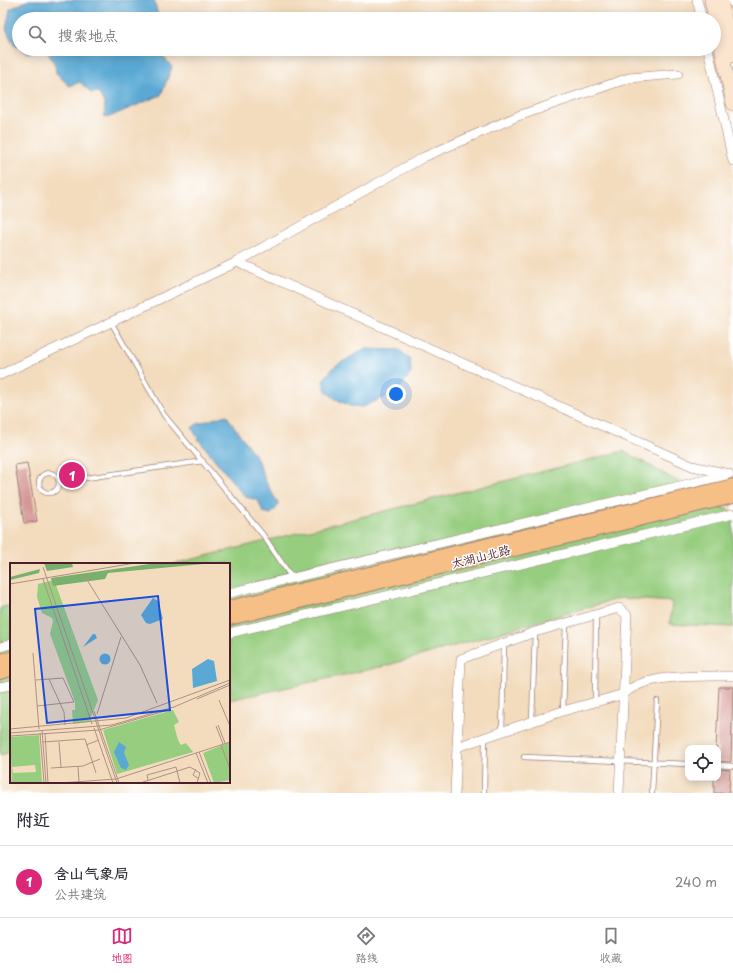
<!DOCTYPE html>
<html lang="zh">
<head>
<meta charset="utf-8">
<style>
  :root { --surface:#fff; --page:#f7f7f7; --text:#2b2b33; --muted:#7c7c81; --line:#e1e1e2; --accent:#db2777 }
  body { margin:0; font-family:"Playpen Sans","LXGW WenKai TC",sans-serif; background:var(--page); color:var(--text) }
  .controls { position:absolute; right:12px; bottom:12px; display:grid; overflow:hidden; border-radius:8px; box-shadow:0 2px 10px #0003 }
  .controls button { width:36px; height:36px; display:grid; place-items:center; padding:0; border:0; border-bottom:1px solid var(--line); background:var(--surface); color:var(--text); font:20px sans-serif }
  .you { position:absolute; left:396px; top:394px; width:14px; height:14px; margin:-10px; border:3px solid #fff; border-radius:50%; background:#1a73e8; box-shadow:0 0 0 6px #1a73e833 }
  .badge { display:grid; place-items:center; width:26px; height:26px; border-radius:50%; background:var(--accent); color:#fff; font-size:13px; font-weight:700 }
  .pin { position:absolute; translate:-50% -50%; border:2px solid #fff; box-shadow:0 1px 4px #0006 }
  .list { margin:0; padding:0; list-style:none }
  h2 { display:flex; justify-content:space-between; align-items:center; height:52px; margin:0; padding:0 16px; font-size:17px }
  h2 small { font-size:13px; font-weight:400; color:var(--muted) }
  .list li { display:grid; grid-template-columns:26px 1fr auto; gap:12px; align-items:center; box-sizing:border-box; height:72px; padding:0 16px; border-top:1px solid var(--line) }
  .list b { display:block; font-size:15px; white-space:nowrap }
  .list p { margin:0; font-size:13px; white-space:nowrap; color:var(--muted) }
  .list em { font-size:13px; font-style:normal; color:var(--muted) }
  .icon { flex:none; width:22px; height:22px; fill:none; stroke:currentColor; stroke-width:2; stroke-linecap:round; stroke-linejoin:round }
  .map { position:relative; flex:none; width:733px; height:793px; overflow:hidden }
  .search { position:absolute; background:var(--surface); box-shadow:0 2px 10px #0003; left:12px; right:12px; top:12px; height:44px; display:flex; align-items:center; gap:10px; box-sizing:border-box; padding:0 14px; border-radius:22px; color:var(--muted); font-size:15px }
  .sheet { height:124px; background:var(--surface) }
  nav { display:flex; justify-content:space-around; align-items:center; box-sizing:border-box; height:56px; border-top:1px solid var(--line); background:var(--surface); font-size:11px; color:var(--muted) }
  nav a { display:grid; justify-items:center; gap:2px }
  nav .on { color:var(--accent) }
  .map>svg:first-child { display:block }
  .green { fill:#97cd7f; stroke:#707655 }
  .water { fill:#5aa9d4; stroke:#526480 }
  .building { fill:#d49794 }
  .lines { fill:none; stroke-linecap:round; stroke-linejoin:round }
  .service-casing { stroke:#9e7e74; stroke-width:6 }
  .minor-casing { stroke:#9e7e74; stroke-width:10 }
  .secondary-casing { stroke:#9e7e74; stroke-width:14 }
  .primary-casing { stroke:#9e7e74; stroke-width:16 }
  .service { stroke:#fff; stroke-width:4.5 }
  .minor { stroke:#fff; stroke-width:9 }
  .secondary { stroke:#fbe5cf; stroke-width:13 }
  .primary { stroke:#f5bf86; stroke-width:14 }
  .labels { text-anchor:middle; stroke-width:3; stroke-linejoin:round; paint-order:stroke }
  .street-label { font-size:12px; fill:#4a1f2b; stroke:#fff }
  .inset-road { fill:none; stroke:#af9083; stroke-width:1 }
  .view { fill:#1d4ed8; fill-opacity:0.15; stroke:#1d4ed8; stroke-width:2 }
  .inset-edge { fill:none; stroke:#4a1f2b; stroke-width:2 }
</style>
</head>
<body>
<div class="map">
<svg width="733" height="793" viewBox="0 0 733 793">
  <rect width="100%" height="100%" fill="#fff"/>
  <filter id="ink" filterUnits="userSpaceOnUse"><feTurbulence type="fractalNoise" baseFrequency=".025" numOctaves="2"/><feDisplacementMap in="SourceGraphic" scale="8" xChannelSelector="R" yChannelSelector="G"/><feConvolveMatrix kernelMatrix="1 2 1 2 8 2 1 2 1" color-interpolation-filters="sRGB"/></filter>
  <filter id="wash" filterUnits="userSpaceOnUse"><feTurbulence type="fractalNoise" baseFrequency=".012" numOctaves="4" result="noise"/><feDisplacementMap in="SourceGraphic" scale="16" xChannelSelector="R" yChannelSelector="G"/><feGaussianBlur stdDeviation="0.9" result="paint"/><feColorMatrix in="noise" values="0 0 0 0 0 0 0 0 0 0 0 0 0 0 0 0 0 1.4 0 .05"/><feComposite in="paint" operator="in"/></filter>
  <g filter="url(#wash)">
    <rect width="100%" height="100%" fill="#f3dcbe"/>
    <g class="green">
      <path d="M624 451 733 513V627L670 624 672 602 620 598 385 666 229 700V564H174Z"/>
      <path d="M11 605V752L0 755V608Z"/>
    </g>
    <g class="water">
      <path d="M29 0H154L159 19H19V48L14 45 6 29 10 9Z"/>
      <path d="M21 49H162V55L172 67 161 95 109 117 104 116 105 104 98 92 91 93 80 82 69 86 56 73C56 62 51 56 43 49L28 53Z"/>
      <path d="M365 349 399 350 410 359 411 373 398 391 363 407 350 406 334 398 326 391 323 380 335 366Z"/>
      <path d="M226 415 256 457 267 484 279 505 271 514 263 512 258 500 245 497 199 440 192 428 197 424Z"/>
    </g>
    <g id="blocks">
      <g class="building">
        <path d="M27 463 37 521 24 523 15 465Z"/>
        <path d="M719 687H733L731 762 718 761V748H716Z"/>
        <path d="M718 769 730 770 729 793H714V778H718Z"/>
      </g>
    </g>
  </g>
  <g filter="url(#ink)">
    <use href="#blocks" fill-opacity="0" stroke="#9e7e74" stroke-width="1"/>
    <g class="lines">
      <g class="service-casing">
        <g id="service">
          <path d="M111 322 164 415 263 535 292 578"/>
          <circle cx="49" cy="483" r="10"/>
          <path d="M59 482 203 461"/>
          <path d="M595 702 596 615"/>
          <path d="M563 711 566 623"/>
          <path d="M532 721 535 632"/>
          <path d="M502 732 504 644"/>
          <path d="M524 757 688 764"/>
          <path d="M718 765 733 766"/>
          <path d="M484 793 485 737"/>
          <path d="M652 793 657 701"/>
        </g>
      </g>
      <g class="minor-casing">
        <g id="minor">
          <path d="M697 0 702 19"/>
          <path d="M732 0 733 3"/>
          <path d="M708 49 733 161"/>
          <path d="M237 262 692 466 729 474"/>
          <path d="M0 375 237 262 424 157 518 116 629 78 678 74"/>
          <path d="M229 593 726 475"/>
          <path d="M229 633 733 514"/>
          <path d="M0 647 11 644"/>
          <path d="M0 687 11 685"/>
          <path d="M457 747 563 711 624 694C644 673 705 676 733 676"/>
          <path d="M455 793 461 659 535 632 619 608 627 615 619 793"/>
        </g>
      </g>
      <g class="secondary-casing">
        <g id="secondary">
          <path d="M711 0 733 104"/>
          <path d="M721 0 733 56"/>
        </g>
      </g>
      <g class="primary-casing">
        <g id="primary">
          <path d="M229 608 733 486"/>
          <path d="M229 618 733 496"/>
          <path d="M0 661 11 659"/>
          <path d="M0 672 11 669"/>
        </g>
      </g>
      <use href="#service" class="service"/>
      <use href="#minor" class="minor"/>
      <use href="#secondary" class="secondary"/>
      <use href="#primary" class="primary"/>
    </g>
  </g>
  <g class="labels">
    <g class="street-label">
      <text transform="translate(481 557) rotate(-14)" y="4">太湖山北路</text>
    </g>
  </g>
  <g transform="translate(10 563)">
    <rect width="220" height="220" fill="#f3dcbe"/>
    <path d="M44 17 88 137 79 159 63 161 62 147H65V139L40 71 43 58 42 55 32 50 27 34 28 21ZM163 147 169 159 164 162 168 177 171 182 176 180 183 189 107 211 93 167ZM29 172 32 220H2L0 174ZM25 202 26 209 3 210 2 204ZM220 179V217L204 220 193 190Z" fill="#97cd7f" fill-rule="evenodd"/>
    <path d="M34 0H62L63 4 37 8ZM147 0H204L98 10 95 16 43 23 41 15ZM30 6 29 10 0 17V14Z" fill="#79b06e"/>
    <path d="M143 35 148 38 153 56 140 61 136 60 131 52ZM83 71H85L87 75 73 84ZM89.5 96a5.5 5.5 0 1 1 11 0a5.5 5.5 0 1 1-11 0ZM198 96 204 98 207 118 183 125 182 106ZM109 179 116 184 114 190 119 202 116 207 111 205 104 189Z" fill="#5aa9d4"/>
    <path class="inset-road" d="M33 4 107 220M74 12 130 102 147 140M33 16 82 161M0 21 125 0M23 90 29 166M39 116 54 149 55 162M26 117 53 115 64 139 27 143M187 136 220 122M209 137 220 163M84 148 109 220M87 151 111 74M208 162 215 180M206 163 213 181M84 165 103 220M0 166 116 155 220 117M32 167 36 220M0 170 102 162 164 144 220 120M30 170 34 220M35 170 38 220M0 173 89 167 155 148M33 179 75 176 86 210M49 179 51 204M76 182 89 177M211 182 220 206M189 189 201 220M186 190 198 220M68 203 69 219M0 204 1 220M41 205 73 203 90 196M186 206 183 212 189 216M138 217 137 212 166 204 170 220M50 220 106 216 220 179M130 220 180 204 190 210 187 220"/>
    <path class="view" d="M148 33 160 147 37 160 25 46Z"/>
    <rect width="220" height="220" class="inset-edge"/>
  </g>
</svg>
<div class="controls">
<button><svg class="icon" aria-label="locate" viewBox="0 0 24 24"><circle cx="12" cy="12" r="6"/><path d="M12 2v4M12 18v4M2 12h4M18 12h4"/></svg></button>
</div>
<div class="you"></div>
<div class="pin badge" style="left:72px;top:475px">1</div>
<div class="search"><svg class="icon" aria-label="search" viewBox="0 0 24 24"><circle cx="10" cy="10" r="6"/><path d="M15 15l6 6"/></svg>搜索地点</div>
</div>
<section class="sheet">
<h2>附近<small></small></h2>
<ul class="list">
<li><span class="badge">1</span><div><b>含山气象局</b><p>公共建筑</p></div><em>240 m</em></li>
</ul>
</section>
<nav>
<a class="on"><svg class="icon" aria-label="map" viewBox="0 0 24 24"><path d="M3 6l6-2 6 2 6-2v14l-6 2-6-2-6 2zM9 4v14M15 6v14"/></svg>地图</a>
<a><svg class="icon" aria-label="directions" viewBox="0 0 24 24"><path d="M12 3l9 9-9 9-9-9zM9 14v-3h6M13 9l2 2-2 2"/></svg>路线</a>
<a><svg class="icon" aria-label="saved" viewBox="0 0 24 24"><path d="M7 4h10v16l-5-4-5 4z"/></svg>收藏</a>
</nav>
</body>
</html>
